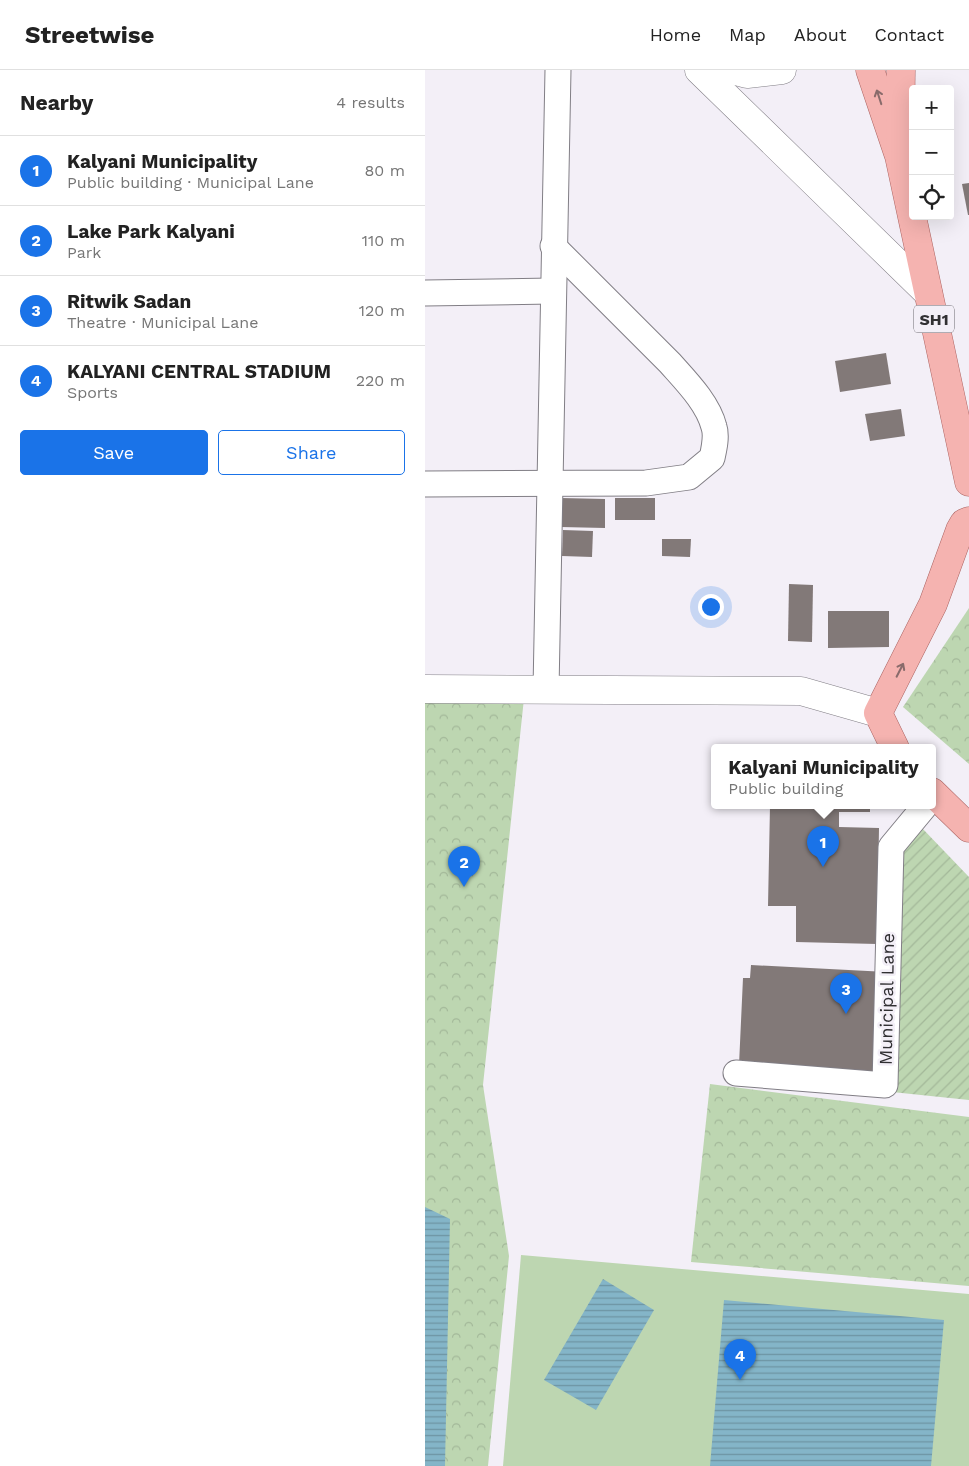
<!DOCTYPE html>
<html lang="en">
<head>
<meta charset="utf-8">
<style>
  :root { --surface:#fff; --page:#f6f6f6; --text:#222; --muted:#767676; --line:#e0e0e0; --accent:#1a73e8 }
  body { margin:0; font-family:"Work Sans",sans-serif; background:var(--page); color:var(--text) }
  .controls { position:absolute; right:15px; top:15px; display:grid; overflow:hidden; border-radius:5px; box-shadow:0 5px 20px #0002 }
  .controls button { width:45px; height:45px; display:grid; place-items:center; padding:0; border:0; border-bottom:1px solid var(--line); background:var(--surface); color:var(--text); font:25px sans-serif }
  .you { position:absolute; left:285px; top:536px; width:18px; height:18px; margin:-12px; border:4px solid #fff; border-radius:50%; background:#1a73e8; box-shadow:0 0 0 8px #1a73e833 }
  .badge { display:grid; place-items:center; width:32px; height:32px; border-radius:50%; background:var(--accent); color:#fff; font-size:16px; font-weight:700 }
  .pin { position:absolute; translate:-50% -41px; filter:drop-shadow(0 1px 2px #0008) }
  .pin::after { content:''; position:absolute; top:26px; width:18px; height:15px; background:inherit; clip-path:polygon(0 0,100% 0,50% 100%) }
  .popup { position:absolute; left:286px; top:674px; width:225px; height:65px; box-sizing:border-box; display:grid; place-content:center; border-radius:5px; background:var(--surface); filter:drop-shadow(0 1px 4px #0005); font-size:16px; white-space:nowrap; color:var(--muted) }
  .popup b { font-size:19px; color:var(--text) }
  .popup::after { content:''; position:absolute; left:50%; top:100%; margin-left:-10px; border:10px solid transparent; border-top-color:var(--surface) }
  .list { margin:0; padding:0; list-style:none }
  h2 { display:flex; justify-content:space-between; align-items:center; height:65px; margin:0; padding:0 20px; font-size:21px }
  h2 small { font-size:16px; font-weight:400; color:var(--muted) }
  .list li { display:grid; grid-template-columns:32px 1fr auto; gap:15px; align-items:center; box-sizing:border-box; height:70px; padding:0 20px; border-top:1px solid var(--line) }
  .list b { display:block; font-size:19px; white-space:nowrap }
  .list p { margin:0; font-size:16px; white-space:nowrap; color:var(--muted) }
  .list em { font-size:16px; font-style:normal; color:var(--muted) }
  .actions { display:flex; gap:10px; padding:15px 20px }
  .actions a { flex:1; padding:11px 0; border:1px solid var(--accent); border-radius:5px; text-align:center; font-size:18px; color:var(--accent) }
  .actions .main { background:var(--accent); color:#fff }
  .icon { flex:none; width:28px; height:28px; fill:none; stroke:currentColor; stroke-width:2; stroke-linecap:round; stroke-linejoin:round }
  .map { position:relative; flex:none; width:544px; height:1396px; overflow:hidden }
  header { display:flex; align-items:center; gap:30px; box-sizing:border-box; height:70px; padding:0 25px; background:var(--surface); border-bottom:1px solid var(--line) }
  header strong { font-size:24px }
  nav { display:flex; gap:28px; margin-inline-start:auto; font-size:18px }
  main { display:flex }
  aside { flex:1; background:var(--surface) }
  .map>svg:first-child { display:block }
  .forest { fill:url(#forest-crowns) }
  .garden { fill:url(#garden-furrows) }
  .pitch { fill:#bdd6b1 }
  .water { fill:url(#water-rules) }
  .building { fill:#827978 }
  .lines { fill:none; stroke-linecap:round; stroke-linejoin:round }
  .street-casing { stroke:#817e85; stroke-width:27 }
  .secondary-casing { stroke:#817e85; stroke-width:29 }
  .primary-casing { stroke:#ac6462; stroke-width:29 }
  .street { stroke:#fff; stroke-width:25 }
  .secondary { stroke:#fff; stroke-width:28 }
  .primary { stroke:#f5b3b0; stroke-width:28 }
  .oneway { stroke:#896b6b }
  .labels { text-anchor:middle; stroke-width:5; stroke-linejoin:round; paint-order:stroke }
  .shield { fill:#f3eff7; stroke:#6b696e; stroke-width:1 }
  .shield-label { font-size:16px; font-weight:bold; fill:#313033 }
  .street-label { font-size:18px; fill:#313033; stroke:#f3eff7 }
</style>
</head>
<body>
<header>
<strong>Streetwise</strong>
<nav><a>Home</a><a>Map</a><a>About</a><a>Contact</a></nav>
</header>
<main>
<aside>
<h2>Nearby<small>4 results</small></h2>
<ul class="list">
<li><span class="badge">1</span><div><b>Kalyani Municipality</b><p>Public building · Municipal Lane</p></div><em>80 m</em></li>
<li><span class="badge">2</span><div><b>Lake Park Kalyani</b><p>Park</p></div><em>110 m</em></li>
<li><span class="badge">3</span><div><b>Ritwik Sadan</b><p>Theatre · Municipal Lane</p></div><em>120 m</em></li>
<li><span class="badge">4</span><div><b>KALYANI CENTRAL STADIUM</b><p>Sports</p></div><em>220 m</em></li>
</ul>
<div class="actions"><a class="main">Save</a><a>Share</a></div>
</aside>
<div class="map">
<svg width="544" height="1396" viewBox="0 0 544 1396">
  <defs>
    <pattern id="forest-crowns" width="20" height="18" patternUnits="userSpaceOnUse" patternTransform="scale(1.25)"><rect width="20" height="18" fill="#bdd6b1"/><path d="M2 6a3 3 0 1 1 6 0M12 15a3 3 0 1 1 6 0" fill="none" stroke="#a3b899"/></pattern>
    <pattern id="garden-furrows" width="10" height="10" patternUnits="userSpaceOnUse" patternTransform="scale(1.25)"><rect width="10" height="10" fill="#bdd6b1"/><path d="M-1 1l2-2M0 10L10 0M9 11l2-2" fill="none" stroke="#a3b899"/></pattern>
    <pattern id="water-rules" width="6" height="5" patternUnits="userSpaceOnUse" patternTransform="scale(1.25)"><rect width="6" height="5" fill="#84b5c8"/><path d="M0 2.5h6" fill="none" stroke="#6d94a3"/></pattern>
  </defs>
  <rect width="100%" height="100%" fill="#f3eff7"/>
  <g class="forest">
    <path d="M544 538V694L478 637Z"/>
    <path d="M0 619H100L58 1015 84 1186 63 1396H0Z"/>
    <path d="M285 1014 544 1047V1216L266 1192Z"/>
  </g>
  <path class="garden" d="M496 757 544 807V1030L467 1022 473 780Z"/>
  <path class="pitch" d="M96 1185 544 1224V1396H78Z"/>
  <g class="water">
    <path d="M0 1137 25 1149 20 1396H0Z"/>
    <path d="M178 1209 229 1240 171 1340 119 1310Z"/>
    <path d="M299 1230 519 1250 506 1396H285Z"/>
  </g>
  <g class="building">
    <path d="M544 113V145H543L537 114Z"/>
    <path d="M461 283 466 314 415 322 410 291Z"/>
    <path d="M476 339 480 366 445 371 440 344Z"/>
    <path d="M136 428 180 429V458L136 457Z"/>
    <rect x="190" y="428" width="40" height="22"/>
    <path d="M138 460 168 461 167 487 137 486Z"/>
    <path d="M237 469H266L265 487 237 486Z"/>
    <path d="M364 514 388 515 387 572 363 571Z"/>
    <path d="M403 541H464V577L403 578Z"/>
    <path d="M345 736H445V742H414V757L454 758 452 874 371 872V836H343Z"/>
    <path d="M326 895 462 902 457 1002 314 995 318 908H325Z"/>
  </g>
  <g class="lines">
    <g class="street-casing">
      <g id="street">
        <path d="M0 223 127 221"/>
        <path d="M0 414 221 413 264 407 287 388C289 379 292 366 289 357 283 333 261 311 245 293L128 176"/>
        <path d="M121 620 133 0"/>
        <path d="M311 1003 460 1015 466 777 500 736"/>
      </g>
    </g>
    <g class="secondary-casing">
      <g id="secondary">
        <path d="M274 0 503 223"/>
        <path d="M307 0 322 4 357 0"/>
        <path d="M0 619 376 621 453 643"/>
      </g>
    </g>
    <g class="primary-casing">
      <g id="primary">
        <path d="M445 0 474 86 544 412"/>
        <path d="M475 70 476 0"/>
        <path d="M470 678 453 643 508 534 535 460 539 453 544 451"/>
        <path d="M507 722 544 758"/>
      </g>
    </g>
    <use href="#street" class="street"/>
    <use href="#secondary" class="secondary"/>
    <use href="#primary" class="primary"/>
  </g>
  <defs><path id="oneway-shaft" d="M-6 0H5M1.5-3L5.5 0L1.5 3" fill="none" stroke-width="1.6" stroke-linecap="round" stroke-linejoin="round" transform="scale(1.25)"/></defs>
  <g class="oneway">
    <use href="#oneway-shaft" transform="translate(454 27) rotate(-108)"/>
    <use href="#oneway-shaft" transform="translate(475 600) rotate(-63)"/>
  </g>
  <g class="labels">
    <rect class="shield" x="489" y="235.5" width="40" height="27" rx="4"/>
    <g class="shield-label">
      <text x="509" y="255">SH1</text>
    </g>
    <g class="street-label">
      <text transform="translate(462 929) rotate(-89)" y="6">Municipal Lane</text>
    </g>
  </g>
</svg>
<div class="controls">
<button>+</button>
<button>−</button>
<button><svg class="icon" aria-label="locate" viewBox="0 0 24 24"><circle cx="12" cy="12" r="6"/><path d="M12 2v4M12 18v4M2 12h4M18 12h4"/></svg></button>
</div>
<div class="you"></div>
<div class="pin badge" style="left:398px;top:797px">1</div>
<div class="popup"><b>Kalyani Municipality</b>Public building</div>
<div class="pin badge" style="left:39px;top:817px">2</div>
<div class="pin badge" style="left:421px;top:944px">3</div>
<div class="pin badge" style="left:315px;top:1310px">4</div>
</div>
</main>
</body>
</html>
